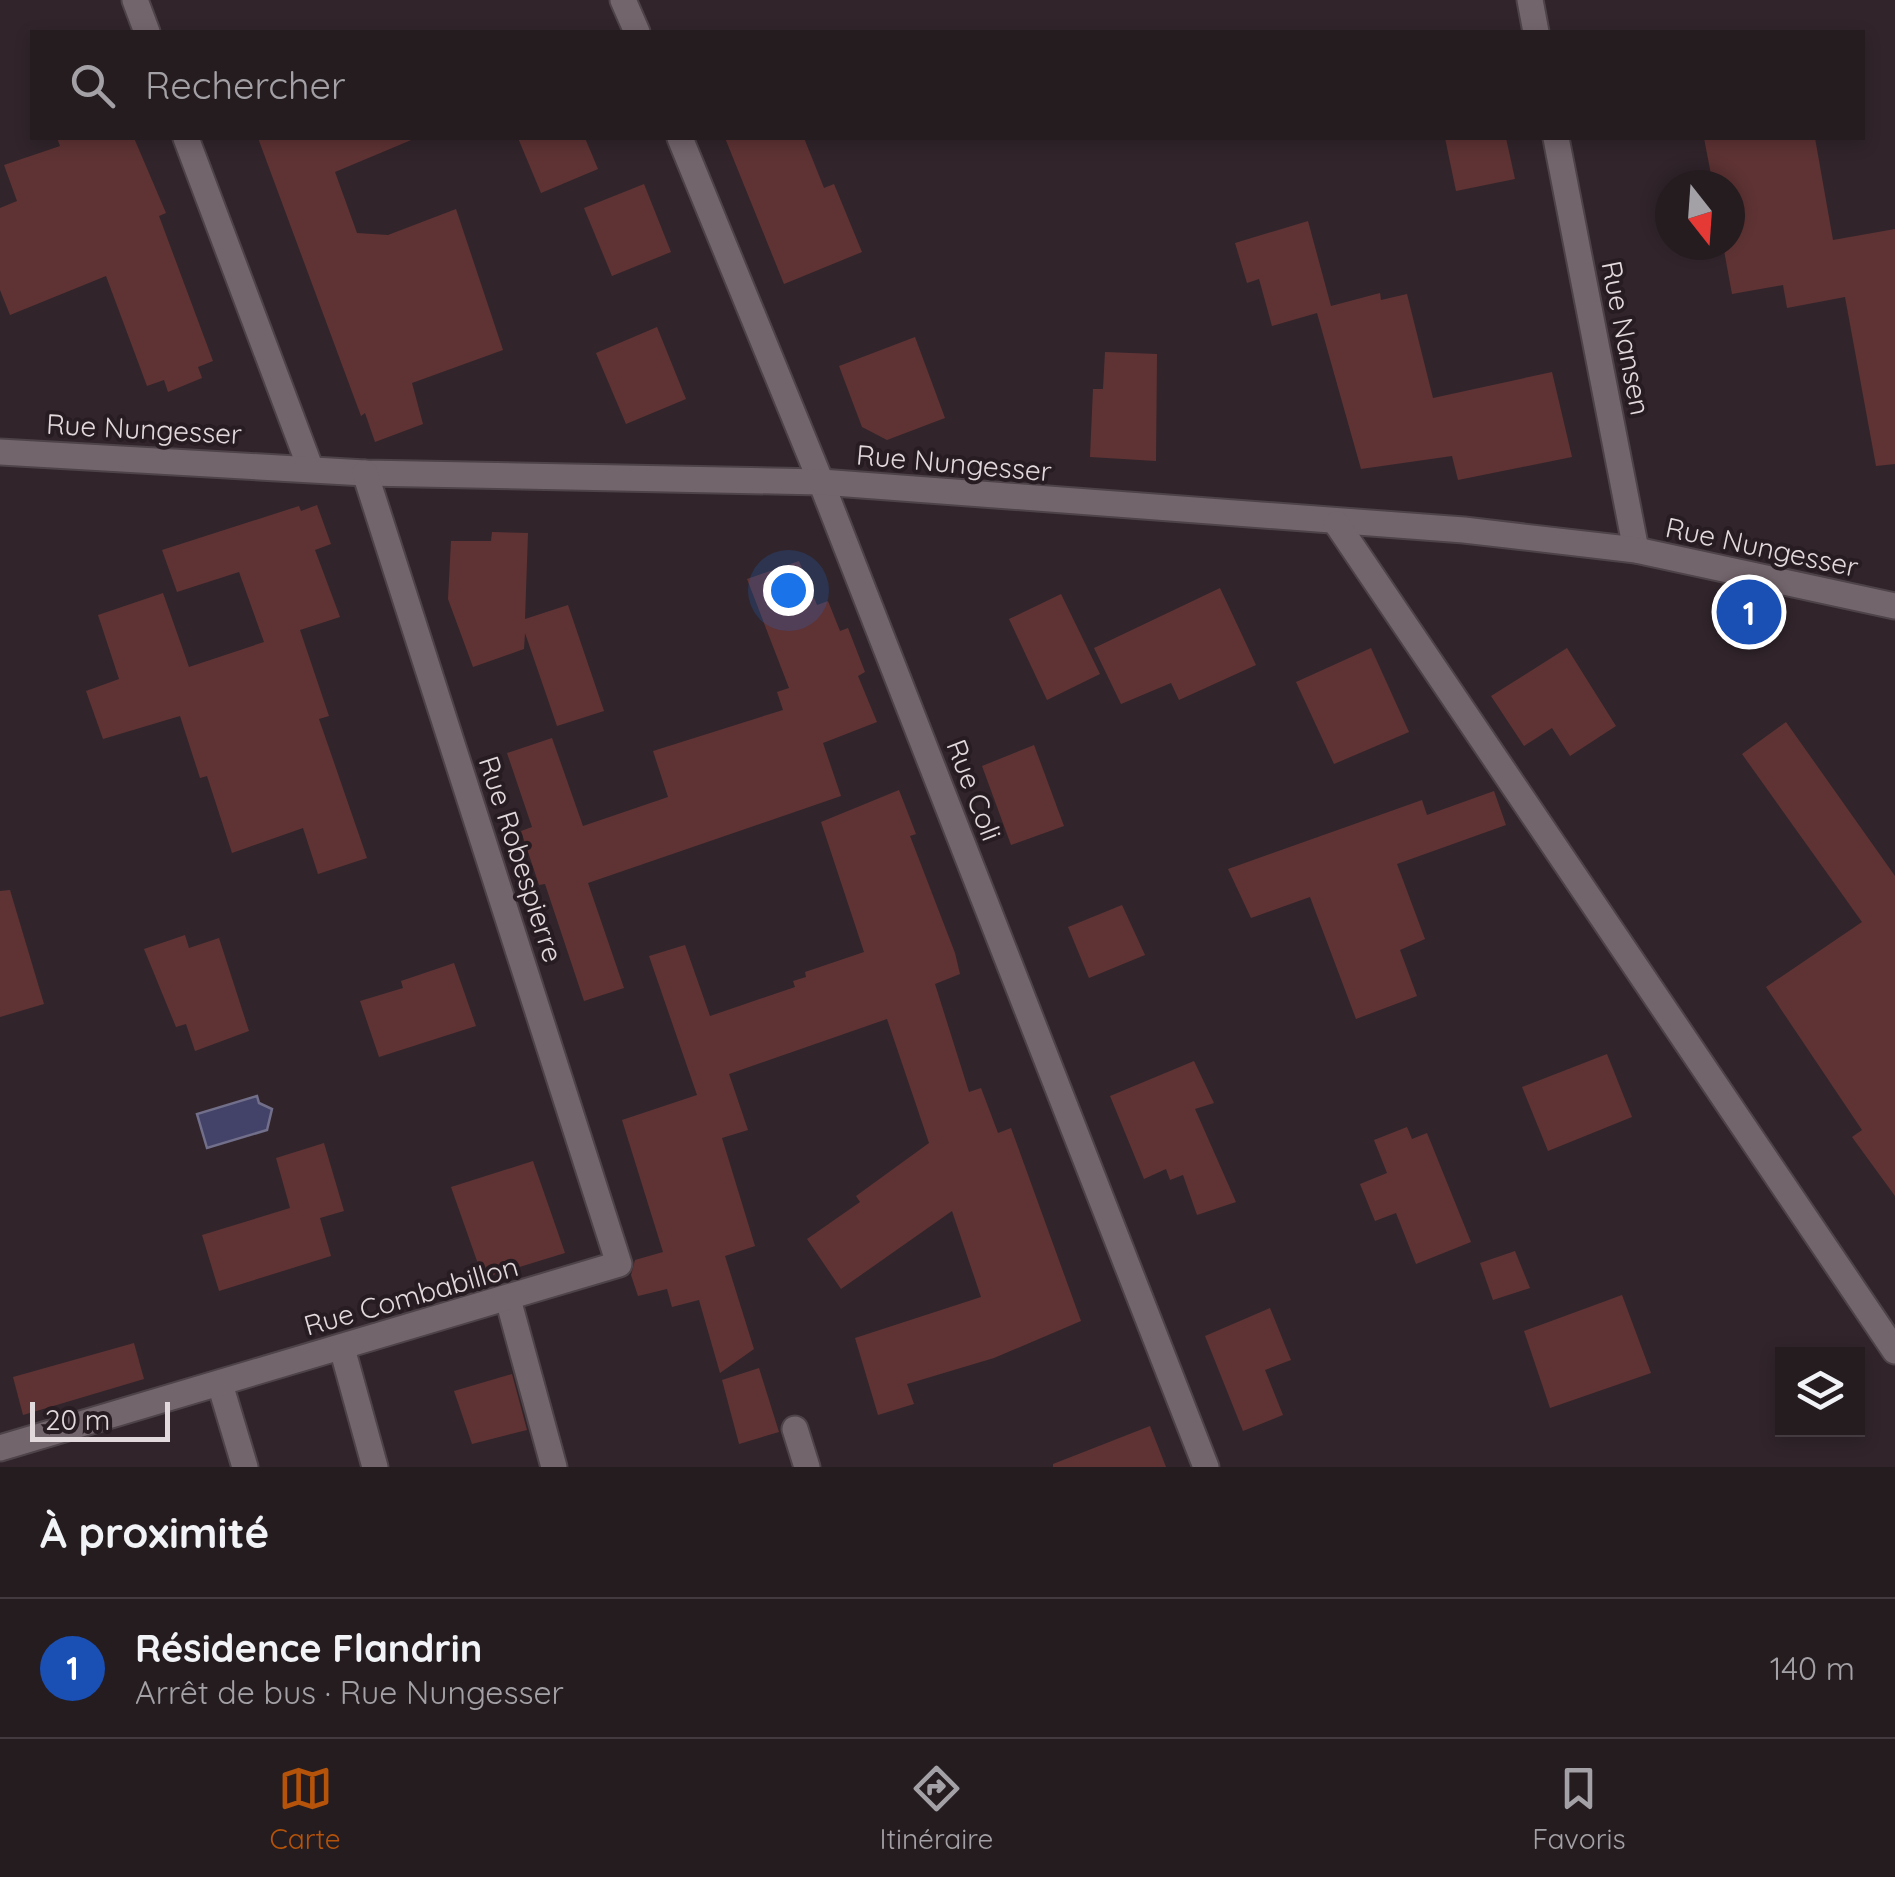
<!DOCTYPE html>
<html lang="fr">
<head>
<meta charset="utf-8">
<style>
  :root { --surface:#251c20; --page:#31292d; --text:#f1f3f6; --muted:#a3a1a5; --line:#423a3e; --accent:#b45309 }
  body { margin:0; font-family:Quicksand,sans-serif; background:var(--page); color:var(--text) }
  .controls { position:absolute; right:30px; bottom:30px; display:grid; overflow:hidden; border-radius:0px; box-shadow:0 5px 15px #0003 }
  .controls button { width:90px; height:90px; display:grid; place-items:center; padding:0; border:0; border-bottom:2px solid var(--line); background:var(--surface); color:var(--text); font:50px sans-serif }
  .compass { position:absolute; left:1655px; top:170px; width:90px; height:90px; border-radius:50%; background:var(--surface); box-shadow:0 5px 15px #0003; rotate:163deg }
  .scale { position:absolute; left:30px; bottom:25px; width:140px; box-sizing:border-box; padding-left:10px; border:5px solid #e1d9dc; border-top:0; font-size:28px; line-height:35px; white-space:nowrap; color:#e1d9dc; -webkit-text-stroke:8px #271c21; paint-order:stroke }
  .you { position:absolute; left:788px; top:590px; width:35px; height:35px; margin:-25px; border:8px solid #fff; border-radius:50%; background:#1a73e8; box-shadow:0 0 0 15px #1a73e833 }
  .badge { display:grid; place-items:center; width:65px; height:65px; border-radius:50%; background:var(--accent); color:#fff; font-size:32px; font-weight:700 }
  .pin { position:absolute; translate:-50% -50%; border:5px solid #fff; box-shadow:0 2px 10px #0006 }
  .list { margin:0; padding:0; list-style:none }
  h2 { display:flex; justify-content:space-between; align-items:center; height:130px; margin:0; padding:0 40px; font-size:42px }
  h2 small { font-size:32px; font-weight:400; color:var(--muted) }
  .list li { display:grid; grid-template-columns:65px 1fr auto; gap:30px; align-items:center; box-sizing:border-box; height:140px; padding:0 40px; border-top:2px solid var(--line) }
  .list b { display:block; font-size:38px; white-space:nowrap }
  .list p { margin:0; font-size:32px; white-space:nowrap; color:var(--muted) }
  .list em { font-size:32px; font-style:normal; color:var(--muted) }
  .icon { flex:none; width:55px; height:55px; fill:none; stroke:currentColor; stroke-width:2; stroke-linecap:round; stroke-linejoin:round }
  .map { position:relative; flex:none; width:1895px; height:1467px; overflow:hidden }
  .search { position:absolute; background:var(--surface); box-shadow:0 5px 15px #0003; left:30px; right:30px; top:30px; height:110px; display:flex; align-items:center; gap:25px; box-sizing:border-box; padding:0 35px; border-radius:0px; color:var(--muted); font-size:38px }
  .sheet { height:270px; background:var(--surface) }
  nav { display:flex; justify-content:space-around; align-items:center; box-sizing:border-box; height:140px; border-top:2px solid var(--line); background:var(--surface); font-size:28px; color:var(--muted) }
  nav a { display:grid; justify-items:center; gap:5px }
  nav .on { color:var(--accent) }
  .map>svg:first-child { display:block }
  .water { fill:#434268; stroke:#726f8b; stroke-width:2.5 }
  .building { fill:#5f3334 }
  .lines { fill:none; stroke-linecap:round; stroke-linejoin:round }
  .minor-casing { stroke:#4d4348; stroke-width:29 }
  .minor { stroke:#73656c; stroke-width:25 }
  .labels { text-anchor:middle; stroke-width:8; stroke-linejoin:round; paint-order:stroke }
  .street-label { font-size:28px; fill:#e1d9dc; stroke:#271c21 }
</style>
</head>
<body>
<div class="map">
<svg width="1895" height="1467" viewBox="0 0 1895 1467">
  <rect width="100%" height="100%" fill="#31252b"/>
  <path class="water" d="M257 1096 259 1103 272 1109 267 1130 207 1148 197 1114Z"/>
  <g class="building">
    <path d="M57 138H134L166 213 159 216 213 361 198 367 202 378 168 392 164 380 147 386 106 276 10 315 0 290V208L17 201 4 165 60 146Z"/>
    <path d="M258 138H416L335 172 357 233 388 235 456 209 503 350 412 383 423 424 375 442 365 413 361 416Z"/>
    <path d="M518 138H585L598 169 541 193Z"/>
    <path d="M725 138H804L824 188 834 184 862 252 784 284Z"/>
    <path d="M1445 138H1506L1515 179 1456 191Z"/>
    <path d="M1704 138H1815L1833 240 1895 229V464L1876 466 1845 297 1787 308 1783 285 1732 294 1723 245H1730V185H1713Z"/>
    <path d="M644 184 671 252 612 276 584 208Z"/>
    <path d="M1308 221 1331 306 1380 293 1381 300 1407 294 1433 398 1552 372 1572 457 1458 480 1452 456 1361 469 1317 313 1272 326 1259 279 1247 283 1235 243Z"/>
    <path d="M657 327 686 399 626 424 596 353Z"/>
    <path d="M915 337 945 418 887 440 862 427 839 366Z"/>
    <path d="M1105 352 1157 354 1156 461 1090 457 1093 389H1103Z"/>
    <path d="M317 505 331 544 315 550 340 617 300 630 329 716 319 719 367 858 318 874 303 828 232 853 207 776 200 778 180 716 103 739 86 691 119 679 98 615 163 593 189 667 264 642 239 572 177 592 162 550 299 506 301 511Z"/>
    <path d="M492 532 528 533 525 619 568 605 604 711 557 726 525 633 524 649 473 667 448 599 451 541H491Z"/>
    <path d="M799 561 817 605 828 601 840 631 848 628 865 672 858 676 877 722 823 743 841 796 588 883 624 988 584 1001 545 884 539 885 521 831 532 827 507 753 552 738 583 826 668 797 653 751 783 710 777 692 789 688 747 579Z"/>
    <path d="M1220 588 1256 665 1179 700 1171 683 1121 704 1094 648Z"/>
    <path d="M1061 594 1100 674 1047 700 1009 619Z"/>
    <path d="M1371 648 1409 732 1334 764 1296 682Z"/>
    <path d="M1567 648 1616 726 1570 756 1552 728 1524 746 1491 696Z"/>
    <path d="M1786 722 1895 876V1196L1852 1137 1862 1130 1766 987 1862 922 1742 754Z"/>
    <path d="M1034 745 1064 826 1011 845 982 766Z"/>
    <path d="M899 790 916 834 910 836 955 953 960 974 935 984 969 1092 981 1088 998 1133 1011 1128 1081 1321 994 1358 907 1384 914 1404 878 1415 855 1338 981 1297 952 1211 841 1289 807 1239 860 1202 856 1196 929 1143 887 1019 729 1074 748 1130 722 1138 755 1246 725 1256 754 1349 720 1373 699 1300 672 1307 667 1289 638 1296 631 1275 635 1260 663 1252 622 1120 697 1095 649 956 685 945 710 1016 795 987 793 981 806 977 805 972 864 952 821 822Z"/>
    <path d="M1494 791 1506 825 1397 864 1425 939 1400 950 1417 996 1356 1019 1310 897 1251 918 1228 869 1422 800 1427 815Z"/>
    <path d="M10 890 44 1004 0 1017V891Z"/>
    <path d="M1122 905 1145 955 1089 978 1068 927Z"/>
    <path d="M185 935 189 948 219 938 249 1031 195 1051 186 1024 176 1027 144 949Z"/>
    <path d="M454 963 476 1026 379 1057 360 1001 403 988 401 981Z"/>
    <path d="M1607 1054 1632 1117 1548 1151 1522 1087Z"/>
    <path d="M1194 1061 1214 1103 1195 1109 1236 1202 1197 1215 1183 1175 1170 1180 1166 1169 1144 1179 1110 1096Z"/>
    <path d="M1407 1127 1412 1139 1427 1133 1471 1242 1416 1264 1396 1213 1375 1221 1360 1184 1387 1173 1374 1140Z"/>
    <path d="M324 1143 344 1211 320 1218 331 1256 219 1291 202 1235 290 1208 276 1158Z"/>
    <path d="M533 1161 565 1253 483 1278 451 1187Z"/>
    <path d="M1515 1251 1530 1288 1493 1300 1480 1263Z"/>
    <path d="M1622 1295 1651 1373 1550 1408 1524 1331Z"/>
    <path d="M1270 1308 1291 1360 1265 1370 1283 1415 1243 1431 1205 1336Z"/>
    <path d="M134 1343 144 1379 23 1415 13 1377Z"/>
    <path d="M759 1368 779 1432 739 1444 722 1380Z"/>
    <path d="M512 1374 527 1430 472 1444 454 1391Z"/>
    <path d="M1150 1426 1166 1467H1053V1464Z"/>
  </g>
  <g class="lines">
    <g class="minor-casing">
      <g id="minor">
        <path d="M135 0 147 32"/>
        <path d="M623 0 637 32"/>
        <path d="M1530 0 1536 32"/>
        <path d="M186 138 310 467"/>
        <path d="M680 138 821 482 1206 1467"/>
        <path d="M1556 138 1636 550"/>
        <path d="M0 452 365 473 821 482 1464 530 1636 550 1895 606"/>
        <path d="M1337 524 1895 1351"/>
        <path d="M508 1299 554 1467"/>
        <path d="M342 1348 375 1467"/>
        <path d="M220 1384 245 1467"/>
        <path d="M795 1429 807 1467"/>
        <path d="M0 1448 619 1264 365 473"/>
      </g>
    </g>
    <use href="#minor" class="minor"/>
  </g>
  <g class="labels">
    <g class="street-label">
      <text transform="translate(1626 338) rotate(79)" y="10">Rue Nansen</text>
      <text transform="translate(144 429) rotate(3)" y="10">Rue Nungesser</text>
      <text transform="translate(954 463) rotate(5)" y="10">Rue Nungesser</text>
      <text transform="translate(1762 547) rotate(12)" y="10">Rue Nungesser</text>
      <text transform="translate(974 790) rotate(69)" y="10">Rue Coli</text>
      <text transform="translate(521 859) rotate(72)" y="10">Rue Robespierre</text>
      <text transform="translate(411 1296) rotate(-16)" y="10">Rue Combabillon</text>
    </g>
  </g>
</svg>
<div class="controls">
<button><svg class="icon" aria-label="layers" viewBox="0 0 24 24"><path d="M12 4l9 5-9 5-9-5zM3 14l9 5 9-5"/></svg></button>
</div>
<svg class="compass" viewBox="-18 -18 36 36"><path d="M0-13l5 13h-10z" fill="#e53935"/><path d="M0 13l5-13h-10z" fill="#a3a1a5"/></svg>
<div class="scale">20 m</div>
<div class="you"></div>
<div class="pin badge" style="left:1749px;top:612px;background:#1a4fb4">1</div>
<div class="search"><svg class="icon" aria-label="search" viewBox="0 0 24 24"><circle cx="10" cy="10" r="6"/><path d="M15 15l6 6"/></svg>Rechercher</div>
</div>
<section class="sheet">
<h2>À proximité<small></small></h2>
<ul class="list">
<li><span class="badge" style="background:#1a4fb4">1</span><div><b>Résidence Flandrin</b><p>Arrêt de bus · Rue Nungesser</p></div><em>140 m</em></li>
</ul>
</section>
<nav>
<a class="on"><svg class="icon" aria-label="map" viewBox="0 0 24 24"><path d="M3 6l6-2 6 2 6-2v14l-6 2-6-2-6 2zM9 4v14M15 6v14"/></svg>Carte</a>
<a><svg class="icon" aria-label="directions" viewBox="0 0 24 24"><path d="M12 3l9 9-9 9-9-9zM9 14v-3h6M13 9l2 2-2 2"/></svg>Itinéraire</a>
<a><svg class="icon" aria-label="saved" viewBox="0 0 24 24"><path d="M7 4h10v16l-5-4-5 4z"/></svg>Favoris</a>
</nav>
</body>
</html>
